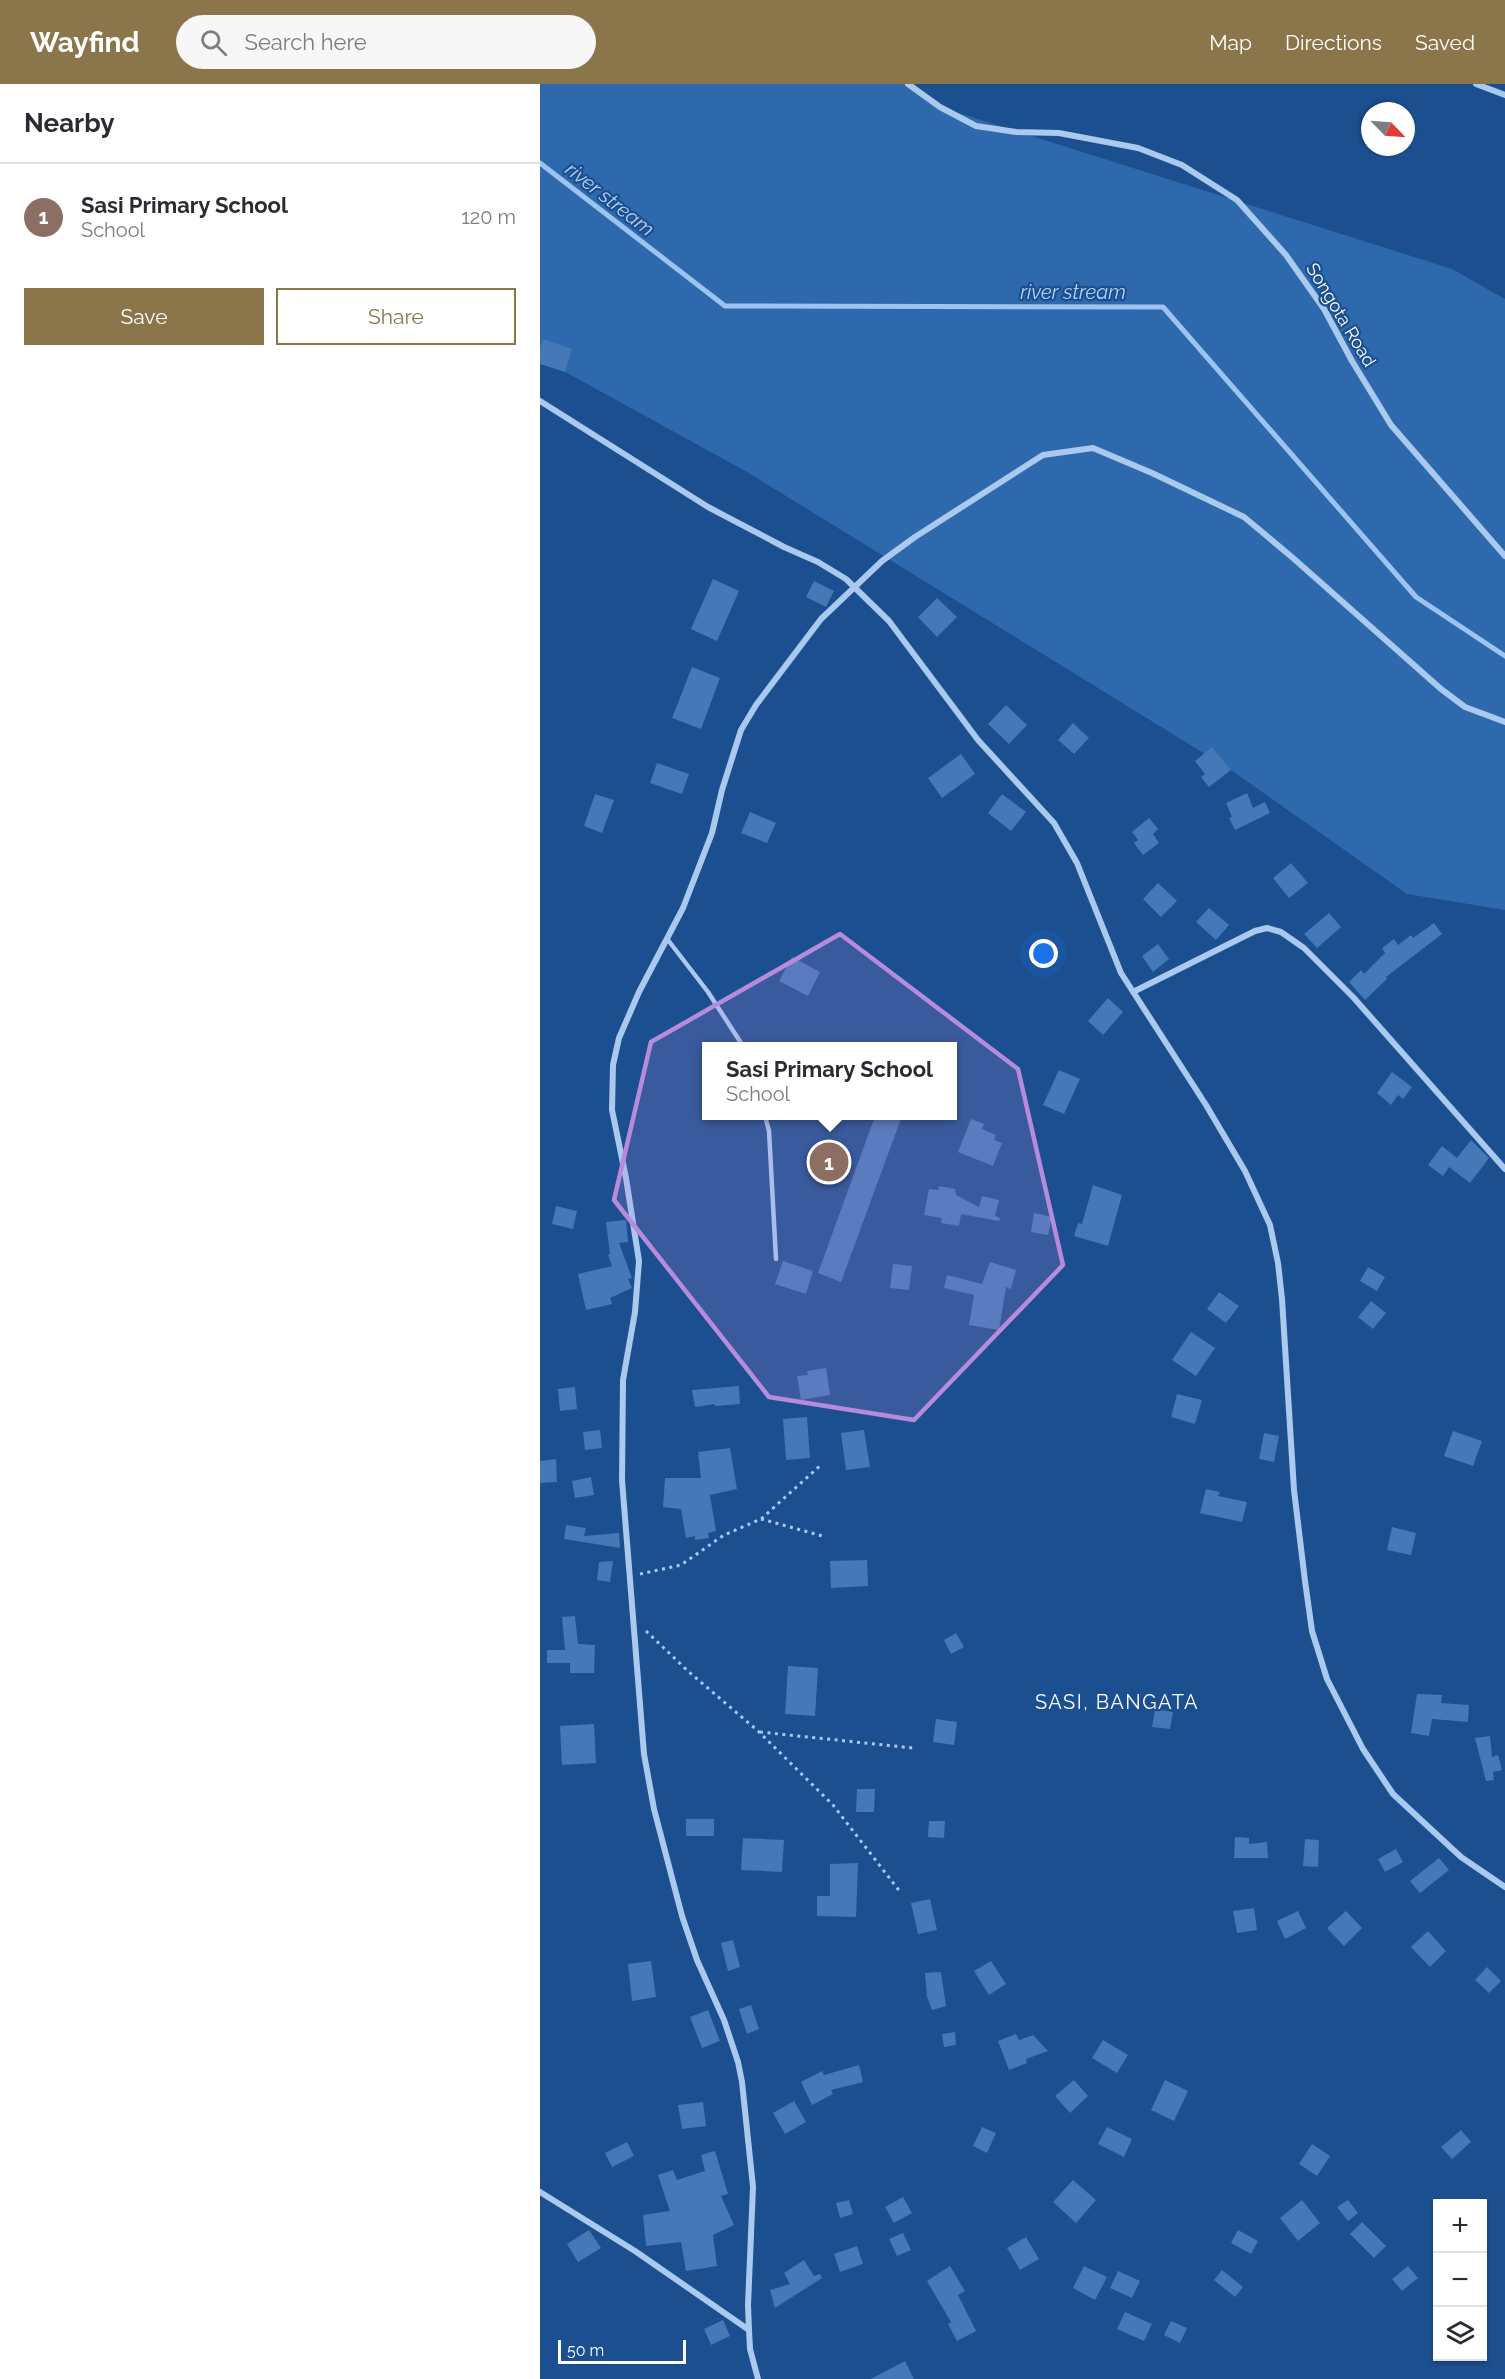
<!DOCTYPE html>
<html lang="en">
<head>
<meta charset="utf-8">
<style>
  :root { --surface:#fff; --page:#f7f7f7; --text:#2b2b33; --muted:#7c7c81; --line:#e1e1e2; --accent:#8a764a }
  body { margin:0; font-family:Raleway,sans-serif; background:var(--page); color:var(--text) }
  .controls { position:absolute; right:18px; bottom:18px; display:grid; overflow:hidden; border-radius:0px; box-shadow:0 2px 4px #0004 }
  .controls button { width:54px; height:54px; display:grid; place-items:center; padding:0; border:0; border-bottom:2px solid var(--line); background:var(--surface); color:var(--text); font:30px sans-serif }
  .compass { position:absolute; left:821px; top:18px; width:54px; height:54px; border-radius:50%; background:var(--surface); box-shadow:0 2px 4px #0004; rotate:115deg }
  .scale { position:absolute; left:18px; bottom:15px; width:128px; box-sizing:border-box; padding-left:6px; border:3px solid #fff; border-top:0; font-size:16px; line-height:21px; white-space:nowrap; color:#fff; -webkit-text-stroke:4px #1b4f8f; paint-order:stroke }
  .you { position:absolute; left:504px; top:870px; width:21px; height:21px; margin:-15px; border:4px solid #fff; border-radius:50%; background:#1a73e8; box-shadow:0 0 0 9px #1a73e833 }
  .badge { display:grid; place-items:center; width:39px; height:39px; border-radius:50%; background:var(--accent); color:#fff; font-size:20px; font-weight:700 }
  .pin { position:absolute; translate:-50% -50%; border:3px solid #fff; box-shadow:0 2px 6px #0006 }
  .popup { position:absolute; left:162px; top:958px; width:255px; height:78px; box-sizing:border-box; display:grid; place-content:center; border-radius:0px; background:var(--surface); filter:drop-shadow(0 2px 4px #0005); font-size:20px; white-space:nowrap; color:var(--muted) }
  .popup b { font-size:22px; color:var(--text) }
  .popup::after { content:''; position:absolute; left:50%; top:100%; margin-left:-12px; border:12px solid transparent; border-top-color:var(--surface) }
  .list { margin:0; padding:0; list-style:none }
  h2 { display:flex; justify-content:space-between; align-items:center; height:78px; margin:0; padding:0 24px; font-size:26px }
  h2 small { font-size:20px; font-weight:400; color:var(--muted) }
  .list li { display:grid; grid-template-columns:39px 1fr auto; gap:18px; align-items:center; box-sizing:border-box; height:108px; padding:0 24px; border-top:2px solid var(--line) }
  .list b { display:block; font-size:22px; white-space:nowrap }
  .list p { margin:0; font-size:20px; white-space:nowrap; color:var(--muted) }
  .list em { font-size:20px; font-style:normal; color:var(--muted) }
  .actions { display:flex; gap:12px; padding:18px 24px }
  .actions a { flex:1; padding:14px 0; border:2px solid var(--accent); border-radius:0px; text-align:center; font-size:21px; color:var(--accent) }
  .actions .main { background:var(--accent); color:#fff }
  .icon { flex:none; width:33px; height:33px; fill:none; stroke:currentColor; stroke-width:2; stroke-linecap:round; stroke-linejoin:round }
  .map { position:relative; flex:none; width:965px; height:2295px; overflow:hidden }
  header { display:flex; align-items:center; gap:36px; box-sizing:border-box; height:84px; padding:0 30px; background:var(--accent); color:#fff }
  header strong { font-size:28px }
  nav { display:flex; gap:33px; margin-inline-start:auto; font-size:21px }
  .search { width:420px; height:54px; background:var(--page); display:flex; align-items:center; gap:15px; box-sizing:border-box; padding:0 21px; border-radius:33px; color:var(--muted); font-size:22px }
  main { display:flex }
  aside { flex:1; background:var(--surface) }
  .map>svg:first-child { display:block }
  .green { fill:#2e69ad }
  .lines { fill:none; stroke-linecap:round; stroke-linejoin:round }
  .stream { stroke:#9cc4f0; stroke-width:5 }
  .building { fill:#4478b7 }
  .path { stroke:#a9c9ee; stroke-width:3; stroke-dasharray:3 4.5; stroke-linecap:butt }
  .lane { stroke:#a9c9ee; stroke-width:4.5 }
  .street { stroke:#a9c9ee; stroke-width:6 }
  .marked { fill:#b68bdc; fill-opacity:0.2; stroke:#b68bdc; stroke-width:4.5; stroke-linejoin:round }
  .labels { text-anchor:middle; stroke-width:4.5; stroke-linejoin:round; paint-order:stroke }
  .street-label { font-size:18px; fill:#fff; stroke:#1b4f8f }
  .water-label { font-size:20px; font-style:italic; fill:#b5d3f5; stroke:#1b4f8f }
  .neighbourhood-label { font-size:20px; letter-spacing:1.5px; fill:#fff; stroke:#1b4f8f }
</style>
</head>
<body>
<header>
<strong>Wayfind</strong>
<div class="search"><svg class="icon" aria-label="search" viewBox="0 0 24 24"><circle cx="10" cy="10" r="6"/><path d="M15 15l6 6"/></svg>Search here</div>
<nav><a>Map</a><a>Directions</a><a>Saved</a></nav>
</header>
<main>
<aside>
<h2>Nearby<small></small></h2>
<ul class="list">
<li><span class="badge" style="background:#8d6e63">1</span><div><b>Sasi Primary School</b><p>School</p></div><em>120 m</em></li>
</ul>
<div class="actions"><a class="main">Save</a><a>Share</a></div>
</aside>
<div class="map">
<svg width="965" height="2295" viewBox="0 0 965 2295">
  <rect width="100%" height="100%" fill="#1b4f8f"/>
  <path class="green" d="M0 0H374L400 23 912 185 965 215V826L867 810 691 686 207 388 0 274Z"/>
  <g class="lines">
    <path class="stream" d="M0 79 185 222 623 223 876 513 965 572"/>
  </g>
  <g class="building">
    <path d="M3 255 32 265 25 288 0 280V265Z"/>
    <path d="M173 495 199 507 177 557 151 545Z"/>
    <path d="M274 497 294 507 286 523 266 513Z"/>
    <path d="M397 514 417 533 397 553 378 533Z"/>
    <path d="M152 583 180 594 161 645 132 634Z"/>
    <path d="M466 621 487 641 469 660 448 640Z"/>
    <path d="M533 639 549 654 534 670 518 656Z"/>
    <path d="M672 663 691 686 669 703 661 693 665 690 655 677Z"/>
    <path d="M421 670 435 690 402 714 388 694Z"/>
    <path d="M117 679 149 690 142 710 110 699Z"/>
    <path d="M707 709 713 724 725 718 730 729 695 746 689 734 692 733 686 719Z"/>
    <path d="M55 710 74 716 62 749 44 742Z"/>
    <path d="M462 710 486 728 471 747 448 729Z"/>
    <path d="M210 728 236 739 227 759 201 749Z"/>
    <path d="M609 734 618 745 613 750 619 759 603 771 594 759 598 756 592 748Z"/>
    <path d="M751 779 768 799 749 814 733 794Z"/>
    <path d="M618 799 637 817 621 833 603 815Z"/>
    <path d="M669 824 689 841 676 856 656 838Z"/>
    <path d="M789 829 801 843 777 864 764 850Z"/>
    <path d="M894 839 902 850 846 893 847 895 825 916 809 898 821 886 824 890 845 869 842 864 854 855 858 861 871 851 873 854Z"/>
    <path d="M618 860 629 875 613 888 602 872Z"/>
    <path d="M252 873 280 888 268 912 239 897Z"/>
    <path d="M568 914 583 928 563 951 548 937Z"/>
    <path d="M519 986 540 995 524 1030 503 1021Z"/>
    <path d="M852 988 872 1003 863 1015 858 1011 851 1021 837 1009Z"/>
    <path d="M335 1032H362L301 1198 278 1189Z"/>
    <path d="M431 1035 444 1040 442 1045 456 1051 454 1056 462 1059 453 1082 418 1068Z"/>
    <path d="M931 1056 949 1074 930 1099 909 1083 903 1092 888 1081 902 1062 917 1074Z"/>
    <path d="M553 1101 582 1111 568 1162 534 1152 538 1139 542 1140Z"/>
    <path d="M399 1102 415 1105 416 1111 439 1123 442 1112 459 1116 455 1132 460 1134 459 1137 421 1130 419 1142 401 1139 402 1134 384 1131 389 1105 398 1106Z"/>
    <path d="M16 1122 37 1127 33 1145 12 1140Z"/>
    <path d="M494 1129 512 1133 508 1151 491 1148Z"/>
    <path d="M86 1136 88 1158 79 1159 92 1194 88 1195 92 1204 70 1214 72 1220 46 1226 38 1190 72 1182 68 1171 70 1170 66 1138Z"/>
    <path d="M243 1177 273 1187 266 1210 235 1200Z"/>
    <path d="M450 1178 476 1186 471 1205 466 1203 459 1246 429 1241 434 1211 404 1204 407 1191 442 1200Z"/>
    <path d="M353 1180 372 1182 369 1206 350 1204Z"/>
    <path d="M828 1183 845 1193 837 1207 820 1197Z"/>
    <path d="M679 1208 699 1222 686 1239 667 1225Z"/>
    <path d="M831 1217 846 1229 833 1245 818 1233Z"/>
    <path d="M651 1248 675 1264 656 1292 632 1276Z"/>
    <path d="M286 1284 290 1311 261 1316 257 1292 268 1291 267 1287Z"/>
    <path d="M199 1302 200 1320 175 1322V1320L155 1323 152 1306Z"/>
    <path d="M35 1303 37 1325 20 1327 18 1305Z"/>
    <path d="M637 1310 662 1316 655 1340 631 1333Z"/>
    <path d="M267 1333 270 1374 246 1376 243 1335Z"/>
    <path d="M60 1346 62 1364 45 1366 43 1348Z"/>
    <path d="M324 1346 330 1383 306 1386 301 1349Z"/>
    <path d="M913 1347 942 1357 933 1382 904 1372Z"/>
    <path d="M724 1349 739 1352 734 1378 719 1375Z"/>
    <path d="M190 1364 197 1405 170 1411 176 1447 168 1449 169 1454 155 1456V1452L146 1454 141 1425 123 1423 125 1394H161L158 1368Z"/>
    <path d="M16 1375 17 1398 0 1399V1377Z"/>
    <path d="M51 1393 54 1411 35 1414 32 1397Z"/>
    <path d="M666 1405 680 1408 678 1412 707 1418 702 1438 660 1429Z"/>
    <path d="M26 1441 46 1444 44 1452 79 1449 80 1464 24 1455Z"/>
    <path d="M852 1443 876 1449 871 1471 847 1466Z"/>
    <path d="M327 1476 328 1502 291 1504 290 1477Z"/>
    <path d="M73 1477 70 1498 57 1496 59 1478Z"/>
    <path d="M35 1532 38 1560 55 1561 54 1589H30V1579H7V1566H25L22 1533Z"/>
    <path d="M416 1549 424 1563 411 1570 404 1556Z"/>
    <path d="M248 1582 278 1584 275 1632 245 1630Z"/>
    <path d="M877 1610 902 1611 901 1619 929 1621 928 1638 892 1635 889 1652 871 1649Z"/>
    <path d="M615 1625 633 1628 630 1645 612 1643Z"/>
    <path d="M396 1635 417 1638 414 1661 393 1658Z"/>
    <path d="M54 1640 56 1679 22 1681 20 1642Z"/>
    <path d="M950 1652 952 1673 958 1671 962 1686 953 1688 954 1696 946 1697 935 1654Z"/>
    <path d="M317 1705H335L334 1728H316Z"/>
    <rect x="146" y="1735" width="28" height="17"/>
    <path d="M389 1737H405L404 1754 388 1753Z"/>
    <path d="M695 1753 709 1754V1760L727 1758 728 1774H694Z"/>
    <path d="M203 1754 244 1756 242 1788 201 1786Z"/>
    <path d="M765 1755 779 1756 778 1783 763 1782Z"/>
    <path d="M856 1765 863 1778 845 1788 838 1775Z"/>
    <path d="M899 1774 909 1786 880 1809 870 1797Z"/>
    <path d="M318 1779 316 1833 277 1832V1812H290V1780Z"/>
    <path d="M390 1815 397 1846 378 1850 371 1819Z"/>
    <path d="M714 1824 717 1846 697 1849 693 1827Z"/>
    <path d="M758 1827 766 1844 745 1855 737 1837Z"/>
    <path d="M806 1827 822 1844 804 1862 787 1844Z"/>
    <path d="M888 1847 906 1867 890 1883 871 1863Z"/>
    <path d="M193 1856 200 1883 188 1887 181 1859Z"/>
    <path d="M111 1877 116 1913 92 1917 88 1880Z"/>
    <path d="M451 1877 466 1900 449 1911 434 1887Z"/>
    <path d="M947 1883 961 1897 949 1909 935 1896Z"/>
    <path d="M401 1888 406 1922 392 1926 387 1913 385 1889Z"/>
    <path d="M211 1921 219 1945 207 1950 199 1925Z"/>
    <path d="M168 1926 180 1957 162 1964 150 1933Z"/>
    <path d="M415 1948 416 1961 404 1963 402 1950Z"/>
    <path d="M476 1950 479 1956 493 1951 508 1967 486 1975 487 1979 469 1986 458 1957Z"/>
    <path d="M563 1956 588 1971 577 1989 552 1974Z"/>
    <path d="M319 1981 323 1998 291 2006 293 2010 272 2021 261 1998 282 1987 284 1991Z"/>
    <path d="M534 1996 548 2012 530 2029 515 2012Z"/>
    <path d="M625 1996 648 2007 634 2037 611 2026Z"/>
    <path d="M254 2017 266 2038 245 2050 233 2029Z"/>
    <path d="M163 2018 166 2042 142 2045 138 2021Z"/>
    <path d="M442 2043 456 2049 447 2069 433 2062Z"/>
    <path d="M567 2043 592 2055 584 2073 558 2060Z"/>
    <path d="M921 2046 931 2058 912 2075 901 2063Z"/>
    <path d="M87 2058 94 2072 72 2083 65 2069Z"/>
    <path d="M772 2060 790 2072 777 2092 759 2080Z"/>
    <path d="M175 2067 188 2110 181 2112 194 2141 173 2151 177 2182 146 2187 141 2158 106 2162 103 2131 130 2127 118 2091 133 2086 137 2096 165 2087 161 2071Z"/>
    <path d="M533 2096 556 2116 536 2139 513 2118Z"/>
    <path d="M363 2113 372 2129 354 2139 345 2123Z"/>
    <path d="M309 2116 313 2130 300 2134 296 2119Z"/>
    <path d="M762 2116 780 2139 758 2157 740 2134Z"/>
    <path d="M808 2116 818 2129 808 2137 797 2123Z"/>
    <path d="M822 2138 846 2162 834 2174 810 2150Z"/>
    <path d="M49 2146 61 2164 38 2178 27 2160Z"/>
    <path d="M698 2146 718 2157 711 2170 691 2159Z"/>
    <path d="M363 2149 371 2166 357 2172 349 2155Z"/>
    <path d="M486 2153 499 2175 480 2186 467 2164Z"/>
    <path d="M317 2162 323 2180 300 2188 294 2170Z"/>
    <path d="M264 2176 274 2192 280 2190 282 2194 235 2224 230 2206 250 2200 244 2189Z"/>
    <path d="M410 2182 425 2207 418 2211 436 2247 417 2257 408 2240 411 2238 387 2197Z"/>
    <path d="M544 2182 567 2193 555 2216 533 2204Z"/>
    <path d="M868 2182 878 2194 862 2207 852 2195Z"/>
    <path d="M682 2186 703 2203 695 2213 674 2196Z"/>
    <path d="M578 2187 600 2197 592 2214 570 2204Z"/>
    <path d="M585 2228 612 2240 604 2257 577 2245Z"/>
    <path d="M183 2236 190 2252 171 2261 164 2245Z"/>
    <path d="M631 2237 647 2244 640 2259 624 2251Z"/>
    <path d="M365 2277 374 2295H331Z"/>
  </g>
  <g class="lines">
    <g class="path">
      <path d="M221 1435 286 1453"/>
      <path d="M100 1490 141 1481 184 1451 221 1435 282 1380"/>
      <path d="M106 1547 149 1588 218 1647 293 1721 361 1809"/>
      <path d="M220 1648 373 1664"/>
    </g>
    <g class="lane">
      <path d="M128 856 168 908 203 962"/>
      <path d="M225 1032 229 1047 236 1175"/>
    </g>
    <g class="street">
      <path d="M368 0 400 23 436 42 476 48 519 49 598 64 642 81 697 116 746 171 784 225 812 277 851 341 965 472"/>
      <path d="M936 0 965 11"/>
      <path d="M0 317 168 423 244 463 278 478 306 495 349 537 438 656 514 739 537 779 581 889 666 1021 705 1087 730 1141 738 1179 742 1215 754 1406 765 1497 772 1547 787 1595 823 1665 853 1710 921 1773 965 1803"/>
      <path d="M593 908 715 847 727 844 741 848 764 864 813 913 965 1085"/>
      <path d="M0 2108 95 2167 209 2246"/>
      <path d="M218 2295 210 2265 209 2246 208 2221 213 2103 202 1998 198 1978 184 1936 157 1876 142 1832 114 1725 104 1670 82 1396 83 1296 95 1228 99 1177 86 1094 72 1026 73 981 79 954 99 908 143 824 172 749 182 706 201 646 216 621 281 535 342 477 375 453 503 371 553 364 612 389 704 433 753 474 901 605 925 623 965 638"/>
    </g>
  </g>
  <path class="marked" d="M300 850 478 985 523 1181 374 1336 229 1313 74 1116 111 958Z"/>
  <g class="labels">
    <g class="street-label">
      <text transform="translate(801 231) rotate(59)" y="6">Songota Road</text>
    </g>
    <g class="water-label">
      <text transform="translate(70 115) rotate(38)" y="7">river stream</text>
      <text x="533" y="215">river stream</text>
    </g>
    <g class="neighbourhood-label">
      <text x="577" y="1625">SASI, BANGATA</text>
    </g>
  </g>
</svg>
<div class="controls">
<button>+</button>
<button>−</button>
<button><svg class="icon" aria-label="layers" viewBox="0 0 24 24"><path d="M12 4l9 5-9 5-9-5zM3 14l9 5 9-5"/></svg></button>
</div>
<svg class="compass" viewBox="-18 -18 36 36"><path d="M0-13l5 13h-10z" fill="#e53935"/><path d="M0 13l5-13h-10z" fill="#7c7c81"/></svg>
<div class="scale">50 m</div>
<div class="you"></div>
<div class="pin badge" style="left:289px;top:1078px;background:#8d6e63">1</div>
<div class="popup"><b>Sasi Primary School</b>School</div>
</div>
</main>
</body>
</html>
